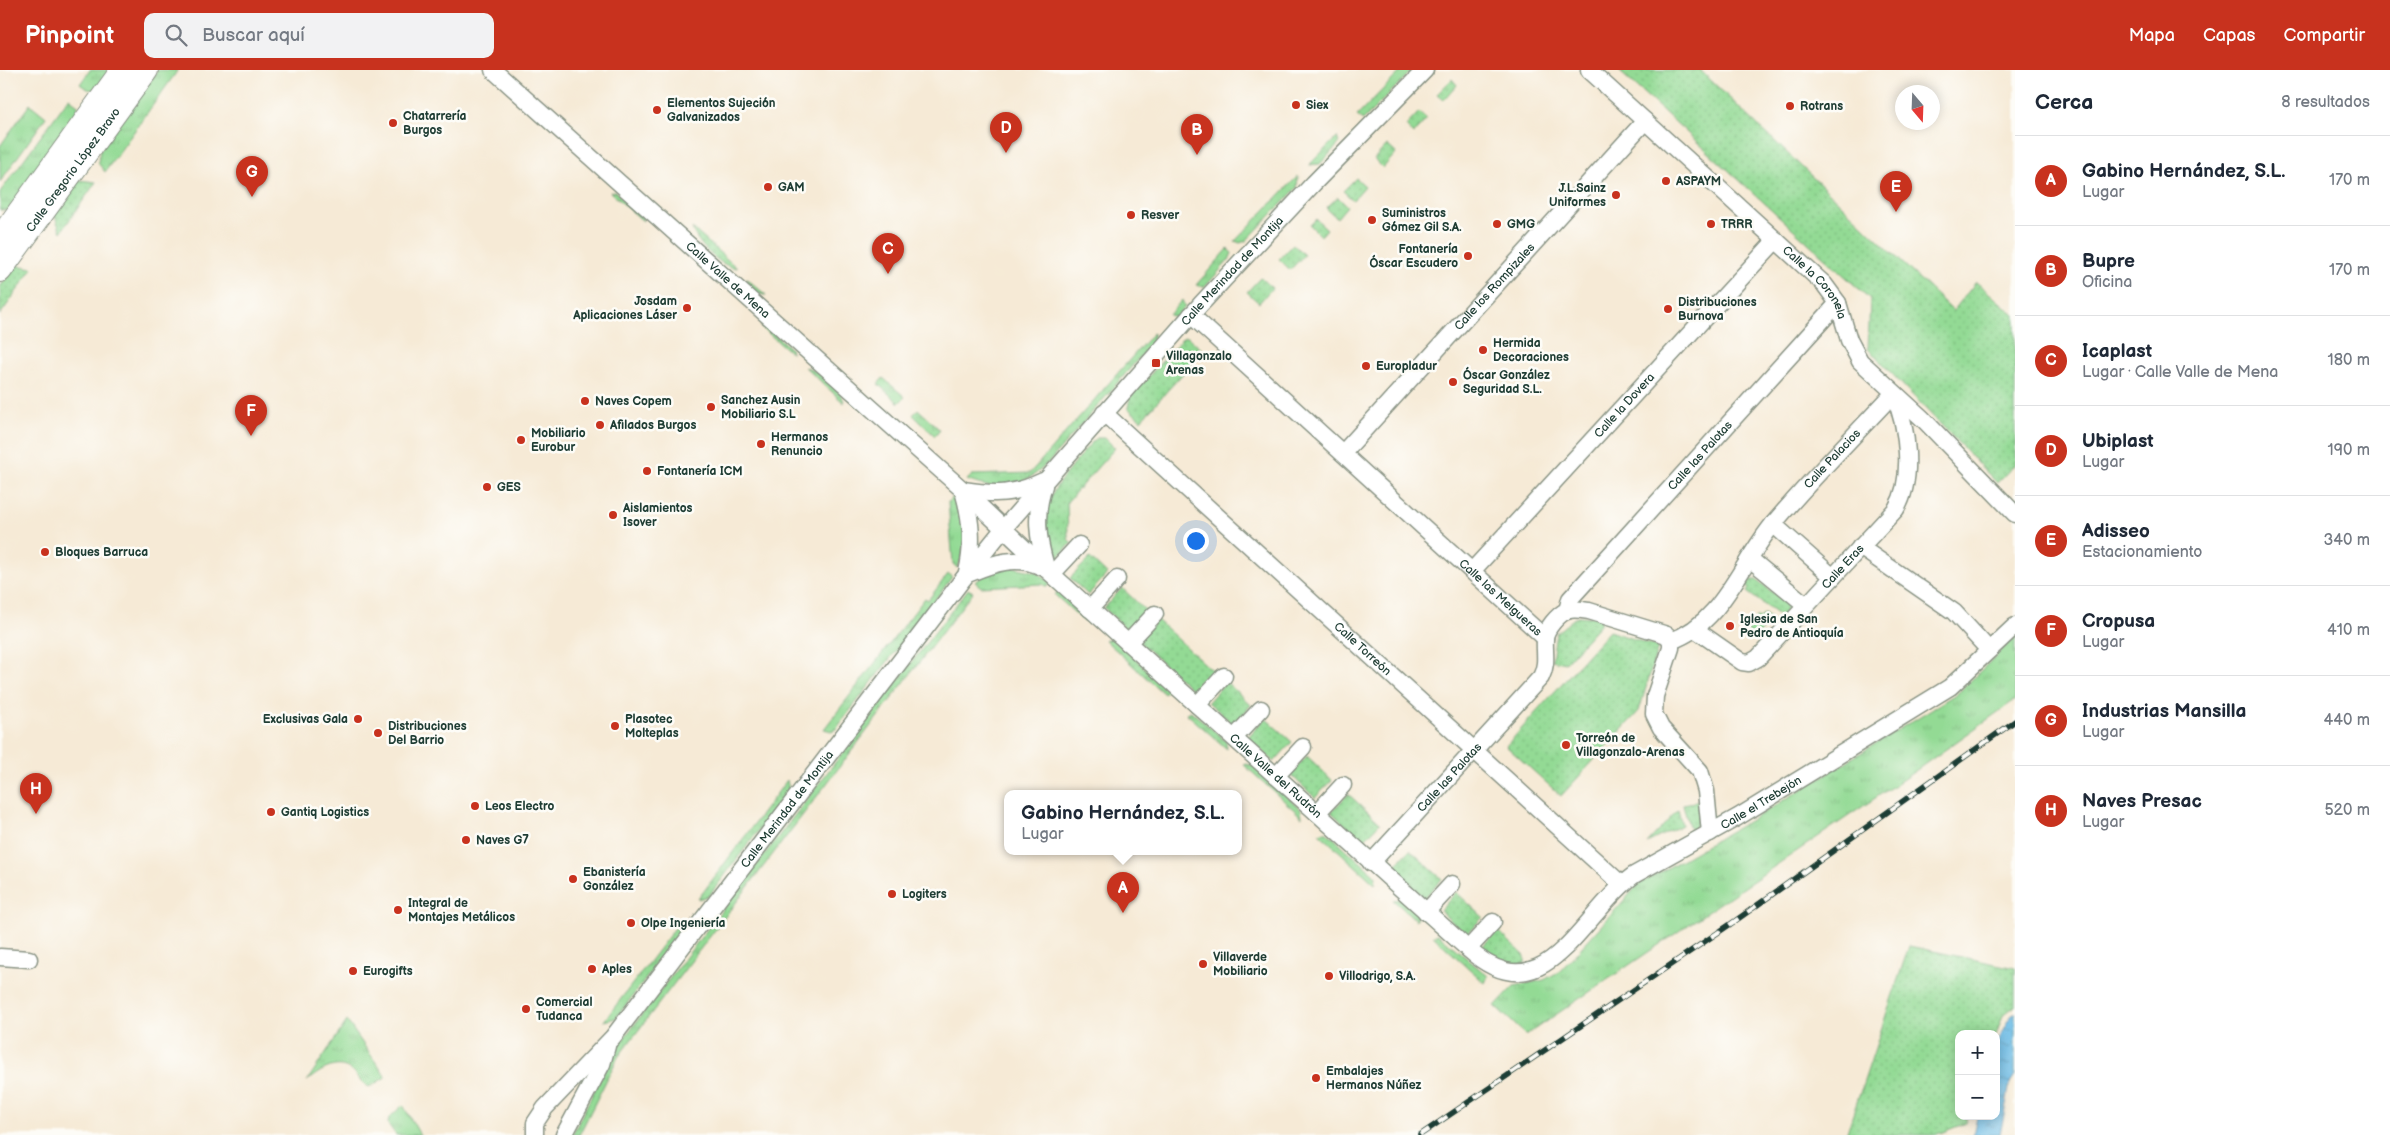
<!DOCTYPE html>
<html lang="es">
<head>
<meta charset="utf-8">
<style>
  :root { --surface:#fff; --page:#f2f2f3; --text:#1f2937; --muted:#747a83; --line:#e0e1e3; --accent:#c8321e }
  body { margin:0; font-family:"Balsamiq Sans",sans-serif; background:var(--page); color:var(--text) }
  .controls { position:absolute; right:15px; bottom:15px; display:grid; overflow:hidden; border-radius:10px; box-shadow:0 2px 12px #0003 }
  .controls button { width:45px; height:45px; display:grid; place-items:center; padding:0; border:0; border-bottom:1px solid var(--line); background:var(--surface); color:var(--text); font:25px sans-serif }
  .compass { position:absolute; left:1895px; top:15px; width:45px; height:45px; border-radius:50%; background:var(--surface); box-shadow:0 2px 12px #0003; rotate:161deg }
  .you { position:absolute; left:1195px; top:470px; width:18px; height:18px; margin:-12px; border:4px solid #fff; border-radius:50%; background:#1a73e8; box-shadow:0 0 0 8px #1a73e833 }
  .badge { display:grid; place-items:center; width:32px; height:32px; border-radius:50%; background:var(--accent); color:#fff; font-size:16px; font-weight:700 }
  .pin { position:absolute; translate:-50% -41px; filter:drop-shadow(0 1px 2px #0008) }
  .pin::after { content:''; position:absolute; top:26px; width:18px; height:15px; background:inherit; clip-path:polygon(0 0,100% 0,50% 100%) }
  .popup { position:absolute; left:1004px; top:720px; width:238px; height:65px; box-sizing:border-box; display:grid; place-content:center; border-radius:10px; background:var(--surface); filter:drop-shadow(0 1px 4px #0005); font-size:16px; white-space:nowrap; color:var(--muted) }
  .popup b { font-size:19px; color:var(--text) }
  .popup::after { content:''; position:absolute; left:50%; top:100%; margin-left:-10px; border:10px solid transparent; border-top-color:var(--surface) }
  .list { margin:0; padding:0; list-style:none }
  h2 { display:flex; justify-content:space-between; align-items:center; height:65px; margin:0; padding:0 20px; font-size:21px }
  h2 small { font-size:16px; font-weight:400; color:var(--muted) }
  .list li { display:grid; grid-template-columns:32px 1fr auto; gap:15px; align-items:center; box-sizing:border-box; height:90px; padding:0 20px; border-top:1px solid var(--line) }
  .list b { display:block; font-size:19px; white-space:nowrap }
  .list p { margin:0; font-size:16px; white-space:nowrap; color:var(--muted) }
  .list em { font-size:16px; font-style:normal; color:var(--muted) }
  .icon { flex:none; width:28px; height:28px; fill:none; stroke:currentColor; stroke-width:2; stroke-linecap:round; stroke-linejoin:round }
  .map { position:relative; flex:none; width:2015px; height:1065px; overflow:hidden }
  header { display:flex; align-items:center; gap:30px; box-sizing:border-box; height:70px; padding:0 25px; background:var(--accent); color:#fff }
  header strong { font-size:24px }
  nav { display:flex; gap:28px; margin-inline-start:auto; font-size:18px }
  .search { width:350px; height:45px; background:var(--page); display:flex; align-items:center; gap:12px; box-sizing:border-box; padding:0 18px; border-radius:10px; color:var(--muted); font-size:19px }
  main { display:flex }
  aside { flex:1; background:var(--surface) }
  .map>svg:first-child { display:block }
  .grass { fill:url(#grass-tufts); stroke:#598c64 }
  .cemetery { fill:url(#cemetery-stones); stroke:#598c64 }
  .park { fill:url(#park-dots); stroke:#598c64 }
  .water { fill:url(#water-ripples); stroke:#457c8d }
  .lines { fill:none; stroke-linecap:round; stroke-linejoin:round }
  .street-casing { stroke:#8a9485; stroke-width:19 }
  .secondary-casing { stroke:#8a9485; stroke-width:26 }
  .street { stroke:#fff; stroke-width:16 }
  .secondary { stroke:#fff; stroke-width:24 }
  .rail-casing { stroke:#1f3d34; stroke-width:5.5 }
  .rail { stroke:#fdfcf7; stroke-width:4; stroke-dasharray:11; stroke-linecap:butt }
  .poi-dot { fill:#c8321e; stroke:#fdfcf7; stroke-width:2 }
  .labels { text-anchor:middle; stroke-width:5; stroke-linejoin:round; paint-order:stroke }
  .poi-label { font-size:12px; font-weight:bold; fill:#1f3d34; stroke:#fdfcf7; text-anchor:start }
  .street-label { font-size:12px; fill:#1f3d34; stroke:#fdfcf7 }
</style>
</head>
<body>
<header>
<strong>Pinpoint</strong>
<div class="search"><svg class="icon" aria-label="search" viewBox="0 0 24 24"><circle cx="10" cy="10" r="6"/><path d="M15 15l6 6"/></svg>Buscar aquí</div>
<nav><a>Mapa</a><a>Capas</a><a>Compartir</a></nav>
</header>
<main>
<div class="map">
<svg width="2015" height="1065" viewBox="0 0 2015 1065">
  <defs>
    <pattern id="grass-tufts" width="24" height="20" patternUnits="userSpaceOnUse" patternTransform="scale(1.25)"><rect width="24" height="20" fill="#93da94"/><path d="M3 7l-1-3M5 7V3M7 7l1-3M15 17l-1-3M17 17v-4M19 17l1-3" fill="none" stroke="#7ebc80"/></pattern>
    <pattern id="cemetery-stones" width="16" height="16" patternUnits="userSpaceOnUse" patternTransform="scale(1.25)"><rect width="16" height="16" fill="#93da94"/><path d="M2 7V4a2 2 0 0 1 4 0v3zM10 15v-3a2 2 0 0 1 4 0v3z" fill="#7ebc80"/></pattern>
    <pattern id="park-dots" width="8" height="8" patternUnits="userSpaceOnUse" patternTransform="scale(1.25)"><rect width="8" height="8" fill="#93da94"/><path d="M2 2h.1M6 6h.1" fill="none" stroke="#7ebc80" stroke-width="1.8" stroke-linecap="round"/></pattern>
    <pattern id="water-ripples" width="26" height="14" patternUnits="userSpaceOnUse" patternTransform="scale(1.25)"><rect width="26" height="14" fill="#6bbbe6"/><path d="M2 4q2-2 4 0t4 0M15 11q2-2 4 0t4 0" fill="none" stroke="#5799bb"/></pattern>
  </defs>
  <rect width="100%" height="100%" fill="#fdfcf7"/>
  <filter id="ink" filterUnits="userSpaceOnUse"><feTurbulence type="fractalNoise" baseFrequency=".02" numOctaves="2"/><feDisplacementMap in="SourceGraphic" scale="10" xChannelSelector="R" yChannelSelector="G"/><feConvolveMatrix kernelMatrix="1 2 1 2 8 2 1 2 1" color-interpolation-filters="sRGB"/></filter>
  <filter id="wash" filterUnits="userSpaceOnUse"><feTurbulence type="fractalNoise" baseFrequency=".0096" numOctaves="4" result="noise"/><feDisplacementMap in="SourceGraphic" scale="20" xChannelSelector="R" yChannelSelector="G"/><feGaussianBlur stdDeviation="1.12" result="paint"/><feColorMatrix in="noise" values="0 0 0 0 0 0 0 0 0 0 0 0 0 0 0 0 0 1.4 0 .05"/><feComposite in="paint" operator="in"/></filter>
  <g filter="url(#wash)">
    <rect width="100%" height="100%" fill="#f6ead6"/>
    <g class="grass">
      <path d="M90 0H110L96 19C89 21 85 18 80 14Z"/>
      <path d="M158 0H178L105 102 98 93 100 80Z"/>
      <path d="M1402 0H1413L1363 50 1357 46Z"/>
      <path d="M69 28 78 35 77 45 8 140H0V122Z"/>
      <path d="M30 34 46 47 0 112V76Z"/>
      <path d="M1337 67 1339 74 1320 94 1309 95Z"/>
      <path d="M1298 106 1297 118 1246 171 1240 173 1235 171Z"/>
      <path d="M1228 179 1232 183 1229 190 1205 217 1196 215Z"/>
      <path d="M1182 230 1185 237 1176 247 1169 245Z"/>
      <path d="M1153 263V272L1050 391C1026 416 1000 424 967 410L972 405 1030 403Z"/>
      <path d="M883 308 905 327 899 333 878 314Z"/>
      <path d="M918 339 940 360 935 366 913 345Z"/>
      <path d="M953 427C967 447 969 476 957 498L953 494 948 432Z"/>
      <path d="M1008 496 1037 502 1051 513 1047 517 1042 514 981 517 975 512 991 501Z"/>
      <path d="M948 504 952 507 944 518 836 659 831 661 824 659 925 528 928 530Z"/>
      <path d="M968 519 973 522 618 987 579 1065H572L614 981Z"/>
      <path d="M1059 520 1083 542 1086 549 1085 552 1055 525Z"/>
      <path d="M2015 567V630L1918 699 1526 965 1495 936 1514 916 1544 910 1560 901 1638 815 1773 737 1959 622Z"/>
      <path d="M1110 569H1114L1168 620 1164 624 1105 570Z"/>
      <path d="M1191 641 1226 671 1227 679 1186 643Z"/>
      <path d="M1247 694 1254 696 1301 739 1302 747 1244 695Z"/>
      <path d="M1323 762H1327L1376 806 1375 814 1319 763Z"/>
      <path d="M1401 829 1417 844 1416 850 1393 830Z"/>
      <path d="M678 854 680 864 616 948 604 951Z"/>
      <path d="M1438 864 1488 906 1485 913 1433 866Z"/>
      <path d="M347 951 386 1007 369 1017C362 1013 359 1008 354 1003 339 987 320 1001 307 1011Z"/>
      <path d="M403 1035 420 1065H396L388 1054 389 1048Z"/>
    </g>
    <path class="cemetery" d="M1764 544 1770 548 1756 568 1747 561 1757 547 1760 549Z"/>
    <g class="park">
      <path d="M1618 0H1700L1953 241 1976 212 2015 245V394L1997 413 1868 279 1870 229Z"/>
      <path d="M1452 9 1457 15 1444 30 1437 24Z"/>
      <path d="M1419 42 1427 49 1413 64 1406 56Z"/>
      <path d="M1387 75 1396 83 1383 98 1374 89Z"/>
      <path d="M1356 108 1365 116 1353 130 1343 121Z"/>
      <path d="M79 110 96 112 61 162 54 144Z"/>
      <path d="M615 121 642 146 643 151 610 122Z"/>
      <path d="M1338 127 1347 136 1337 148 1326 138Z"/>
      <path d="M1316 149 1327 159 1321 166 1310 155Z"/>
      <path d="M692 158 737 198C720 197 697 174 692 158Z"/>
      <path d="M1293 174 1304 185 1290 200 1279 189Z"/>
      <path d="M16 195 33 198 0 245V217Z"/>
      <path d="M1261 207 1272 218 1259 233 1247 222Z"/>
      <path d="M746 208 766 225C755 225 749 218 746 208Z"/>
      <path d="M760 256H765L790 278 791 283Z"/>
      <path d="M1184 267H1188L1203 281 1141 350 1128 338 1130 327Z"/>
      <path d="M805 297C816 298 844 322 844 333Z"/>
      <path d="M1097 368H1105L1115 378 1067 432 1068 469 1072 473 1054 492C1038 448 1044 428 1074 394 1081 385 1088 375 1097 368Z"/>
      <path d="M1090 488 1107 504 1088 525 1070 508Z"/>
      <path d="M1751 510H1757L1786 533V540L1781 547 1747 522 1749 519 1746 515Z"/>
      <path d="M1122 518 1147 542 1129 562 1104 538Z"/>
      <path d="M1577 546 1601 547 1600 554 1565 593 1552 590 1556 563Z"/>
      <path d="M1157 550 1215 603 1197 624 1138 571Z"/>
      <path d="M1609 561 1658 577 1639 641 1561 726 1506 676Z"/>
      <path d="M1226 612 1251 635 1234 655 1208 632Z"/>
      <path d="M1265 648 1292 672 1274 692 1248 667Z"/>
      <path d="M1307 686 1332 710 1315 728 1290 704Z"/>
      <path d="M787 710 789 720 784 727 709 826 698 829Z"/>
      <path d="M1348 724 1380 753 1363 771 1331 742Z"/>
      <path d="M1701 731 1700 746 1691 764 1683 734Z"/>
      <path d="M1678 740 1682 755 1647 773Z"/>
      <path d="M1410 780 1442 809 1424 828 1394 797Z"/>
      <path d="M1456 822 1483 847 1466 865 1440 841Z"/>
      <path d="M1497 860 1525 886V894C1506 895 1496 891 1481 878Z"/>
      <path d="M1909 876 2015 898V936L2003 945 1996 965 1959 964V1046H1968L1966 1053 1935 1065H1846Z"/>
    </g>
    <path class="water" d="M2015 942V1005L2010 1013 2000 1065H1973L1977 1046H1996C1996 1012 1989 968 2015 942Z"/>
  </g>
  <g filter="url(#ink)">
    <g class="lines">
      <g class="street-casing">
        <g id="street">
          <path id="s1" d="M493 0 963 420 1046 499 1468 879C1544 948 1580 845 1634 805L1738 747 1950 617 2015 556"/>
          <path id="s2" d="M1589 0 1824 214 1838 233 1849 270 1860 291 1923 349 2015 444"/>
          <path id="s3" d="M1191 245 1545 568"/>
          <path id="s4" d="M1104 343 1621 814"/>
          <path id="s5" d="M1343 383 1645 51"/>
          <path d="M1044 416C1034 445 1038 469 1046 497"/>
          <path d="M963 420C995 425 1014 425 1043 411"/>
          <path d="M963 420C971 449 974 473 967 502"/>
          <path d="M1773 454 1833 507"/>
          <path d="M1860 477 1954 542 1989 580"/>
          <path d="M1750 489 1806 535"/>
          <path id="s6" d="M1472 501 1776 170"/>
          <path d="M970 503C994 493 1017 485 1042 497"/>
          <path d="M1052 504 1079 475"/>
          <path d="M1090 539 1117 509"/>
          <path id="s7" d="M1567 541 1570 529 1838 233"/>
          <path id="s8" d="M1696 560 1742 592 1749 593 1758 588 1896 439C1914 409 1908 357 1894 326"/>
          <path id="s9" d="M1671 571C1723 553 1741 492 1774 453 1812 408 1854 366 1893 324"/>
          <path d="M1128 573 1155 544"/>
          <path d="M1197 635 1224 606"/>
          <path d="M1234 668 1261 639"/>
          <path d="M1276 706 1303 677"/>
          <path d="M1317 743 1343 715"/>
          <path id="s10" d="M1371 793 1541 607C1548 593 1544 583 1545 569 1545 559 1558 545 1566 541 1573 538 1582 540 1589 541L1667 565 1671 571V578L1655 626 1654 644 1661 658 1700 701 1706 721 1710 763"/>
          <path d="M1426 842 1452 814"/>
          <path d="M1468 879 1493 852"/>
          <path d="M0 887 29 889"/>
          <path id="s11" d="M535 1065V1053L545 1038 613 967 963 509 1004 458 1201 234 1314 113 1425 0"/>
          <path d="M564 1065 602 994 607 976"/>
        </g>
      </g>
      <g class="secondary-casing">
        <g id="secondary">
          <path d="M0 169 123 0"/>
          <path id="s12" d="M0 200 146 0"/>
        </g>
      </g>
      <use href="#street" class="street"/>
      <use href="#secondary" class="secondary"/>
      <g class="rail-casing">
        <path id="rail" d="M1420 1065 1735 851 2015 651"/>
      </g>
      <use href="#rail" class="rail"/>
    </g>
  </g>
  <g class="poi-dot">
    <circle cx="1296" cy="35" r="5"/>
    <circle cx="1790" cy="36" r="5"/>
    <circle cx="657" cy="40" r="5"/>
    <circle cx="393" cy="53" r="5"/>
    <circle cx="1666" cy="111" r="5"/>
    <circle cx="768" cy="117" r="5"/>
    <circle cx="1616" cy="125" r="5"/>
    <circle cx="1131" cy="145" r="5"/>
    <circle cx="1372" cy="150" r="5"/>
    <circle cx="1497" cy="154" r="5"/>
    <circle cx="1711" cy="154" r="5"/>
    <circle cx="1468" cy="186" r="5"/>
    <circle cx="687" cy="238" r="5"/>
    <circle cx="1668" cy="239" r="5"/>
    <circle cx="1483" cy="280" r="5"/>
    <rect x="1151" y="288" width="10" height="10" rx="2.5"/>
    <circle cx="1366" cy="296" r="5"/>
    <circle cx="1453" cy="312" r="5"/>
    <circle cx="585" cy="331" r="5"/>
    <circle cx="711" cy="337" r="5"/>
    <circle cx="600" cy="355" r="5"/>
    <circle cx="521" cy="370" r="5"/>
    <circle cx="761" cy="374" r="5"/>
    <circle cx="647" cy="401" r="5"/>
    <circle cx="487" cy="417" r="5"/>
    <circle cx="613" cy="445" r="5"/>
    <circle cx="45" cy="482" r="5"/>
    <circle cx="1730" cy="556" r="5"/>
    <circle cx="358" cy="649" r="5"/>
    <circle cx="615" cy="656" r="5"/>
    <circle cx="378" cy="663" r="5"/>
    <circle cx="1566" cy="675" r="5"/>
    <circle cx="475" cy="736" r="5"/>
    <circle cx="271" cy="742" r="5"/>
    <circle cx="466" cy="770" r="5"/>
    <circle cx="573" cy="809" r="5"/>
    <circle cx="892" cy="824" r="5"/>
    <circle cx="398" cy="840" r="5"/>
    <circle cx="631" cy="853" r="5"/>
    <circle cx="1203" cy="894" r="5"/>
    <circle cx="592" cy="899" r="5"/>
    <circle cx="353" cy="901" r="5"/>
    <circle cx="1329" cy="906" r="5"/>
    <circle cx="526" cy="939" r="5"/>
    <circle cx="1316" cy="1008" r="5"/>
  </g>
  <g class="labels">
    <g class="poi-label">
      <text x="667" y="37">Elementos Sujeción<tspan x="667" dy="14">Galvanizados</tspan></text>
      <text x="1306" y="39">Siex</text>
      <text x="1800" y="40">Rotrans</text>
      <text x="403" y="50">Chatarrería<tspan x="403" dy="14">Burgos</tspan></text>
      <text x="1676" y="115">ASPAYM</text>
      <text x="778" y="121">GAM</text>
      <text x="1606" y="122" text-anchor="end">J.L.Sainz<tspan x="1606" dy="14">Uniformes</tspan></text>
      <text x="1382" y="147">Suministros<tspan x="1382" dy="14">Gómez Gil S.A.</tspan></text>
      <text x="1141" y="149">Resver</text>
      <text x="1507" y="158">GMG</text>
      <text x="1721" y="158">TRRR</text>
      <text x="1458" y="183" text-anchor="end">Fontanería<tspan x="1458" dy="14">Óscar Escudero</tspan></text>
      <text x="677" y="235" text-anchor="end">Josdam<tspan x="677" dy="14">Aplicaciones Láser</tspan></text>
      <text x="1678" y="236">Distribuciones<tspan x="1678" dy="14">Burnova</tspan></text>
      <text x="1493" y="277">Hermida<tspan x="1493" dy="14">Decoraciones</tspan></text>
      <text x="1166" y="290">Villagonzalo<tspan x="1166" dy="14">Arenas</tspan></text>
      <text x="1376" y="300">Europladur</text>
      <text x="1463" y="309">Óscar González<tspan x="1463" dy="14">Seguridad S.L.</tspan></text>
      <text x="721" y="334">Sanchez Ausin<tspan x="721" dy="14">Mobiliario S.L</tspan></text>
      <text x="595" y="335">Naves Copem</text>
      <text x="610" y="359">Afilados Burgos</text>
      <text x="531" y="367">Mobiliario<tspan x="531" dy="14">Eurobur</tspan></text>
      <text x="771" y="371">Hermanos<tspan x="771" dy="14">Renuncio</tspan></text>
      <text x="657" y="405">Fontanería ICM</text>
      <text x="497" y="421">GES</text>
      <text x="623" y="442">Aislamientos<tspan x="623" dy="14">Isover</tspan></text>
      <text x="55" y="486">Bloques Barruca</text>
      <text x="1740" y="553">Iglesia de San<tspan x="1740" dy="14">Pedro de Antioquía</tspan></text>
      <text x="348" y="653" text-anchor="end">Exclusivas Gala</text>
      <text x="625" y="653">Plasotec<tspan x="625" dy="14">Molteplas</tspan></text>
      <text x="388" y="660">Distribuciones<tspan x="388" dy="14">Del Barrio</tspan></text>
      <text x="1576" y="672">Torreón de<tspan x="1576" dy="14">Villagonzalo-Arenas</tspan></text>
      <text x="485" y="740">Leos Electro</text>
      <text x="281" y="746">Gantiq Logistics</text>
      <text x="476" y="774">Naves G7</text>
      <text x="583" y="806">Ebanistería<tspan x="583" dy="14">González</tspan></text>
      <text x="902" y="828">Logiters</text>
      <text x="408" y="837">Integral de<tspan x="408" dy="14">Montajes Metálicos</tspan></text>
      <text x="641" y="857">Olpe Ingeniería</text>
      <text x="1213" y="891">Villaverde<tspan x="1213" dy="14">Mobiliario</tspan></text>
      <text x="602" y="903">Aples</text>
      <text x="363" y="905">Eurogifts</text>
      <text x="1339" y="910">Villodrigo, S.A.</text>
      <text x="536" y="936">Comercial<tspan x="536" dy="14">Tudanca</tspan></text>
      <text x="1326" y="1005">Embalajes<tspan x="1326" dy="14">Hermanos Núñez</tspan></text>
    </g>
    <g class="street-label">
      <text dy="4" stroke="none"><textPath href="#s12" startOffset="124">Calle Gregorio López Bravo</textPath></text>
      <text dy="4" stroke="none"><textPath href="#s11" startOffset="1114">Calle Merindad de Montija</textPath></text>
      <text dy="4" stroke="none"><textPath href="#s1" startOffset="315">Calle Valle de Mena</textPath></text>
      <text dy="4" stroke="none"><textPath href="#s2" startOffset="311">Calle la Coronela</textPath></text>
      <text dy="4" stroke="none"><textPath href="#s5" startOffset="225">Calle los Rompizales</textPath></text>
      <text dy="4" stroke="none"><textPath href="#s6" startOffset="225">Calle la Dovera</textPath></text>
      <text dy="4" stroke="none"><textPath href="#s7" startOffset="206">Calle las Palotas</textPath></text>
      <text dy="4" stroke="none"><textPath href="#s9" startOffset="246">Calle Palacios</textPath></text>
      <text dy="4" stroke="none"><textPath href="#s8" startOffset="198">Calle Eras</textPath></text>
      <text dy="4" stroke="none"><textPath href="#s3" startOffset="419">Calle las Melgueras</textPath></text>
      <text dy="4" stroke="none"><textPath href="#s4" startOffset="350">Calle Torreón</textPath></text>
      <text dy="4" stroke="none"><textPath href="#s1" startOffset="1054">Calle Valle del Rudrón</textPath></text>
      <text dy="4" stroke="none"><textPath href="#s10" startOffset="116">Calle las Palotas</textPath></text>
      <text dy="4" stroke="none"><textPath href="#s1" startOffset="1670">Calle el Trebejón</textPath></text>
      <text dy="4" stroke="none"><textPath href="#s11" startOffset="415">Calle Merindad de Montija</textPath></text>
    </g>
  </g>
</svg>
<div class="controls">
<button>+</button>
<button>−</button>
</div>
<svg class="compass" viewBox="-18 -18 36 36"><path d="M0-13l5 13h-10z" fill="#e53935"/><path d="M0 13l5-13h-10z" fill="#747a83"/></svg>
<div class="you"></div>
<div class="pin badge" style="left:1123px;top:843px">A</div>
<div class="popup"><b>Gabino Hernández, S.L.</b>Lugar</div>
<div class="pin badge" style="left:1197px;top:85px">B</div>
<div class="pin badge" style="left:888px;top:204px">C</div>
<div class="pin badge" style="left:1006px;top:83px">D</div>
<div class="pin badge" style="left:1896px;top:142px">E</div>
<div class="pin badge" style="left:251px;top:366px">F</div>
<div class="pin badge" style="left:252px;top:127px">G</div>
<div class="pin badge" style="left:36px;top:744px">H</div>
</div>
<aside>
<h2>Cerca<small>8 resultados</small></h2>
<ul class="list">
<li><span class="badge">A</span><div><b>Gabino Hernández, S.L.</b><p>Lugar</p></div><em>170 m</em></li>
<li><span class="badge">B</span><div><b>Bupre</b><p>Oficina</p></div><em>170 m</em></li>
<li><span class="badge">C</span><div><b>Icaplast</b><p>Lugar · Calle Valle de Mena</p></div><em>180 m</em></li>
<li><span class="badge">D</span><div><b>Ubiplast</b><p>Lugar</p></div><em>190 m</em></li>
<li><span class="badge">E</span><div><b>Adisseo</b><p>Estacionamiento</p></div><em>340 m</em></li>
<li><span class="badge">F</span><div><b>Cropusa</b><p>Lugar</p></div><em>410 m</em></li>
<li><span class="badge">G</span><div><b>Industrias Mansilla</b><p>Lugar</p></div><em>440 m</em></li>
<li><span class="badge">H</span><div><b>Naves Presac</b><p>Lugar</p></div><em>520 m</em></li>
</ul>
</aside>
</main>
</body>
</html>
